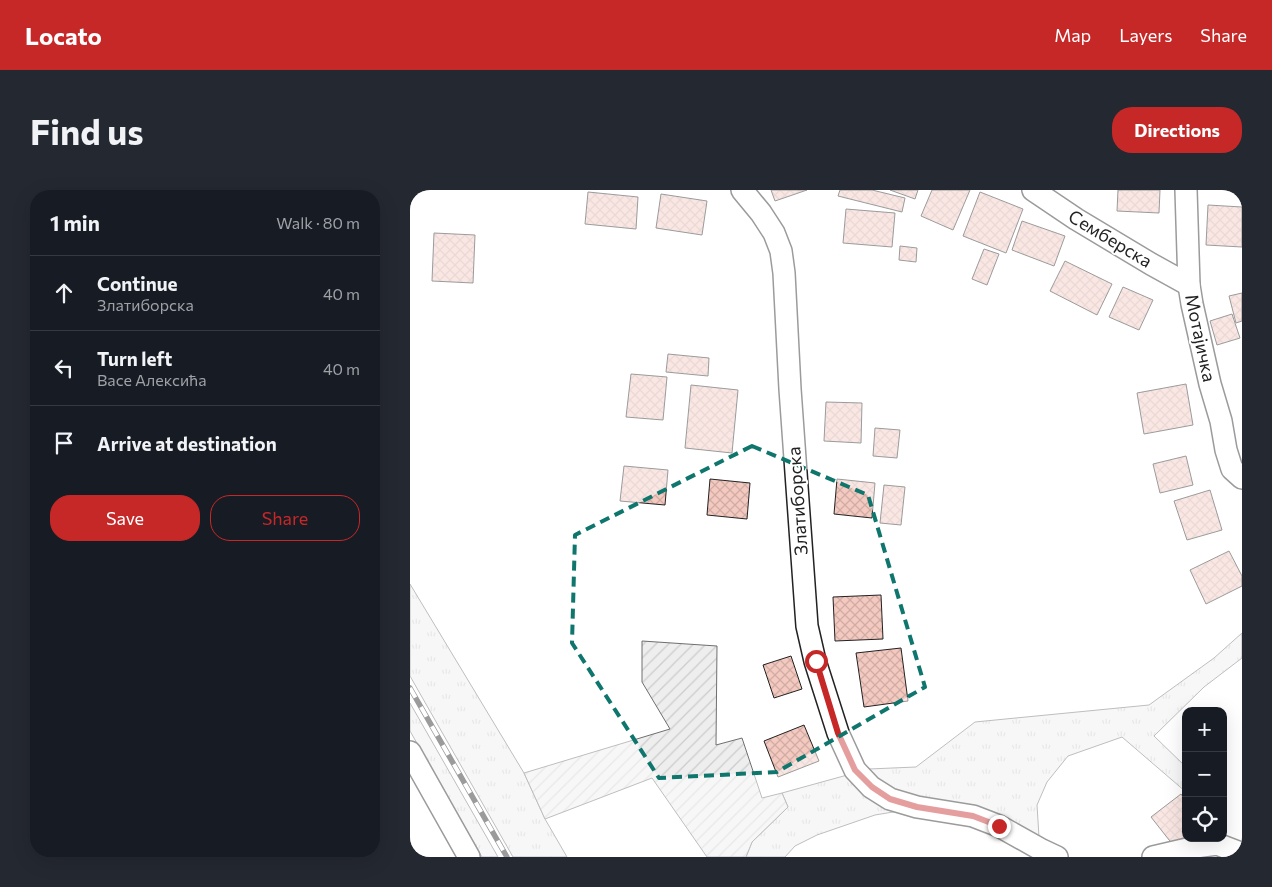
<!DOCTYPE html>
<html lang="en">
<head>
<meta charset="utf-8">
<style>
  :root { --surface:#171b24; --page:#242831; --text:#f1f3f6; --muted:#9ea1a6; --line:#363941; --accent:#c62828 }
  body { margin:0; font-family:Commissioner,sans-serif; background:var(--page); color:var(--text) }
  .controls { position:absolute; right:15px; bottom:15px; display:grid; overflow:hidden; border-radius:10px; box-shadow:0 5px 20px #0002 }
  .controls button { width:45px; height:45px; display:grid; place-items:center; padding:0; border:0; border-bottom:1px solid var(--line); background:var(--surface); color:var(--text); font:25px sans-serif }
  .stop { position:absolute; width:15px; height:15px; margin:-11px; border:4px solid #c62828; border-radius:50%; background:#fff }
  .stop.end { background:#c62828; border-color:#fff; box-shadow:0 1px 5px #0008 }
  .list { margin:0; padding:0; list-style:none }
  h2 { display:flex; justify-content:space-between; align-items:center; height:65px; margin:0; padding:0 20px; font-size:21px }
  h2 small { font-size:16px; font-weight:400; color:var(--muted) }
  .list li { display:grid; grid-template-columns:32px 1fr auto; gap:15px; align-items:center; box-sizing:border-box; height:75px; padding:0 20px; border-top:1px solid var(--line) }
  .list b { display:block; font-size:19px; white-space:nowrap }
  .list p { margin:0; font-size:16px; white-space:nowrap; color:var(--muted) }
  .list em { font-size:16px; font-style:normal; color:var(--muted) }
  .actions { display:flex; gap:10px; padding:15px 20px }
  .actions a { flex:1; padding:11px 0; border:1px solid var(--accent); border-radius:20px; text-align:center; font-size:18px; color:var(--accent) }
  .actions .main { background:var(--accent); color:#fff }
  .icon { flex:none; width:28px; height:28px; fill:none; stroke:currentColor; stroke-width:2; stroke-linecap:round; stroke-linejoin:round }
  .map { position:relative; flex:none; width:832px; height:667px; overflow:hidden; border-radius:20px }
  header { display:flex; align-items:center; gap:30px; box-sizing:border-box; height:70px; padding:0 25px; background:var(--accent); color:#fff }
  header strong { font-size:24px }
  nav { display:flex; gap:28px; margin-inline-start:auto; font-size:18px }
  .intro { display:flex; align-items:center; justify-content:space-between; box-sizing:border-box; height:120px; padding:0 30px }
  h1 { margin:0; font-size:35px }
  .button { padding:12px 22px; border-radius:20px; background:var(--accent); color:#fff; font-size:18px; font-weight:700 }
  main { display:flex; gap:30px; padding:0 30px }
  aside { flex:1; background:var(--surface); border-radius:20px; box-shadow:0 5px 20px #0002 }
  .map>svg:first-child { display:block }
  .grass { fill:url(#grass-tufts); stroke:#6f6f6f }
  .garden { fill:url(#garden-furrows); stroke:#6f6f6f }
  .building { fill:url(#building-cross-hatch); stroke:#222 }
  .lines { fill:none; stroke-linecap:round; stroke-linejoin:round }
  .street-casing { stroke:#222; stroke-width:24 }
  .street { stroke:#fff; stroke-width:21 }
  .rail-casing { stroke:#222; stroke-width:5.5 }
  .rail { stroke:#fff; stroke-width:4; stroke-dasharray:11; stroke-linecap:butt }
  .power { stroke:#c62828; stroke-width:1; stroke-dasharray:18 4 2.5 4; stroke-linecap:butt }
  .route { stroke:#c62828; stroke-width:6 }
  .marked { fill:none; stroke:#0f766e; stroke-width:4; stroke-dasharray:10 6; stroke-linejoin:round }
  .labels { text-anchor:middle; stroke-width:4; stroke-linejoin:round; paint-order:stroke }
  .street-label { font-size:18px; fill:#222; stroke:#fff }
</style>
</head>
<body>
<header>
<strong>Locato</strong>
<nav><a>Map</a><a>Layers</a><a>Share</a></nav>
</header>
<div class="intro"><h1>Find us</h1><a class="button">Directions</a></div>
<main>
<aside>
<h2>1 min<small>Walk · 80 m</small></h2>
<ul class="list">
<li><svg class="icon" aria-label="ahead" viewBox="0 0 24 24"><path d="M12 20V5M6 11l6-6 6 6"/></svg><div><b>Continue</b><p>Златиборска</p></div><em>40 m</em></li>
<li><svg class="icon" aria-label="left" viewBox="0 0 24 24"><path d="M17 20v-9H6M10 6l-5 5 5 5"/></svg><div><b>Turn left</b><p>Васе Алексића</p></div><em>40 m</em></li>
<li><svg class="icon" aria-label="arrive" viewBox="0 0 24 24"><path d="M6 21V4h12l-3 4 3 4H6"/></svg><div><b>Arrive at destination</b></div></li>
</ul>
<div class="actions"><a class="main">Save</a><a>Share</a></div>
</aside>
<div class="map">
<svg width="832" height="667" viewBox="0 0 832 667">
  <defs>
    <pattern id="grass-tufts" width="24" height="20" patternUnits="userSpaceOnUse" patternTransform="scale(1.25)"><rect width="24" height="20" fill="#eee"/><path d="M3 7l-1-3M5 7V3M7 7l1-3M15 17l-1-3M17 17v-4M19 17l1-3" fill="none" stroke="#ccc"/></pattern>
    <pattern id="garden-furrows" width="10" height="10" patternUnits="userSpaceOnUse" patternTransform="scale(1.25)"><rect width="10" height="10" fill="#eee"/><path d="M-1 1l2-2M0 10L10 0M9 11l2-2" fill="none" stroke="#ccc"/></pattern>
    <pattern id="building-cross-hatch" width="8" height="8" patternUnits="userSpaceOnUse" patternTransform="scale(1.25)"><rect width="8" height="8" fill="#f3c9c0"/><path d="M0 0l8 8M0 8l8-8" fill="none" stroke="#d0aca5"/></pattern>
  </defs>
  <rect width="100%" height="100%" fill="#fff"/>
  <g class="grass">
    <path d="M0 394 114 583 135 629 157 667H103L0 486Z"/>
    <path d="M832 443V468L794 497 744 546 776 577V602L712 547 658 566 637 592 627 615 629 647 489 621 465 625 407 645 385 656 375 667H336L342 652 378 617 372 603 459 579 506 577 565 532 739 515 804 468Z"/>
    <path d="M0 513 88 667H72L0 541Z"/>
  </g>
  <path class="garden" d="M232 451 307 456 306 555 332 548 352 608 372 603 378 617 342 652 336 667H297L242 588 135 629 114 583 260 539 232 492Z"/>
  <g class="building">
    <path d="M361 0H397L365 11Z"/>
    <path d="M430 0H462L495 8 492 22 428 6Z"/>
    <path d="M480 0H508L505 9Z"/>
    <path d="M522 0H560L543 40 511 26Z"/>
    <path d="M708 0H750L749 23 707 21Z"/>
    <path d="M178 2 228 7 226 39 175 34Z"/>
    <path d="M570 2 613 19 596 63 553 46Z"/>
    <path d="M251 4 297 11 292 45 246 38Z"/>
    <path d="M798 15 832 17V57L796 55Z"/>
    <path d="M436 19 485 23 482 57 433 53Z"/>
    <path d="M612 31 655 46 644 76 602 60Z"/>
    <path d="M24 43 65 45 63 93 22 91Z"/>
    <path d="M490 56 507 58 506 72 489 70Z"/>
    <path d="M574 59 589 64 577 95 562 89Z"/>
    <path d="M655 71 702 94 687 125 640 101Z"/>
    <path d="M713 97 743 110 729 140 699 127Z"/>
    <path d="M832 103V131L826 133 819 106Z"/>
    <path d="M822 124 830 148 807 155 800 131Z"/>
    <path d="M258 164 299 168 298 186 256 182Z"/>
    <path d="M221 184 257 187 253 230 216 227Z"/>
    <path d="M776 194 783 235 734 244 727 203Z"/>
    <path d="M281 195 328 200 322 263 275 258Z"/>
    <path d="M416 212 452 213 451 253 414 251Z"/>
    <path d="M465 238 490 240 487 268 463 266Z"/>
    <path d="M776 266 783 295 750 303 743 274Z"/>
    <path d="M214 276 258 280 255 315 210 311Z"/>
    <path d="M300 289 340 293 337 329 297 325Z"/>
    <path d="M427 289 465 293 462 328 424 324Z"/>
    <path d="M474 295 495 297 491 335 470 333Z"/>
    <path d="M800 300 812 340 777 350 764 311Z"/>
    <path d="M819 361 832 386V396L796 414 780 380Z"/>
    <path d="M471 405 473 449 425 451 423 407Z"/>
    <path d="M491 458 498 511 454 517 446 463Z"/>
    <path d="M381 466 392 499 364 508 353 475Z"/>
    <path d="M394 535 409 571 368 587 354 551Z"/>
    <path d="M771 604 776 611V646L763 655 741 627Z"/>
  </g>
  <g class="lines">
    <g class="street-casing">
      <g id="street">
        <path d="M332 0 351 23 364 43 371 61 374 83 380 199 397 436 405 471 428 543 445 580 461 597 480 609 507 617 563 626 589 636 630 659 647 667"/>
        <path d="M623 0 666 29 741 74 779 95"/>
        <path d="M776 0 779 95 782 114 800 194 811 231 816 260 822 279 832 288"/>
        <path d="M0 562 59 667"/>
        <path d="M743 667 786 657 807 654 828 662 832 665"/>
      </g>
    </g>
    <use href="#street" class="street"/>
    <g class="rail-casing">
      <path id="rail" d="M0 498 97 667"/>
    </g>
    <use href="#rail" class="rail"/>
    <path class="power" d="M0 4 12 0"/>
  </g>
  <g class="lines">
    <path class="route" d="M406 471 428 543 445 580 462 597 480 609 507 617 563 626 589 636"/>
  </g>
  <path d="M0 0H832V667H0ZM342 256 458 305 515 497 367 582 249 588 162 453 165 345Z" fill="#fff" fill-opacity=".55" fill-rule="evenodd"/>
  <path class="marked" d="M342 256 458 305 515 497 367 582 249 588 162 453 165 345Z"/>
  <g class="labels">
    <g class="street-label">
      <text transform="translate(700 49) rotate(31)" y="6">Семберска</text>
      <text transform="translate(790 148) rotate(78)" y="6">Мотајичка</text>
      <text transform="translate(388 311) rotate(-94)" y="6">Златиборска</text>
    </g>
  </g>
</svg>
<div class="controls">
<button>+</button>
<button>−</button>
<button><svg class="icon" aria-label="locate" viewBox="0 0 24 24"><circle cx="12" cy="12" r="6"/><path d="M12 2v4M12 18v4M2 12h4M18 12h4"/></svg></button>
</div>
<div class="stop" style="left:406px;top:471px"></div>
<div class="stop end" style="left:589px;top:636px"></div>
</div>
</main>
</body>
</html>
